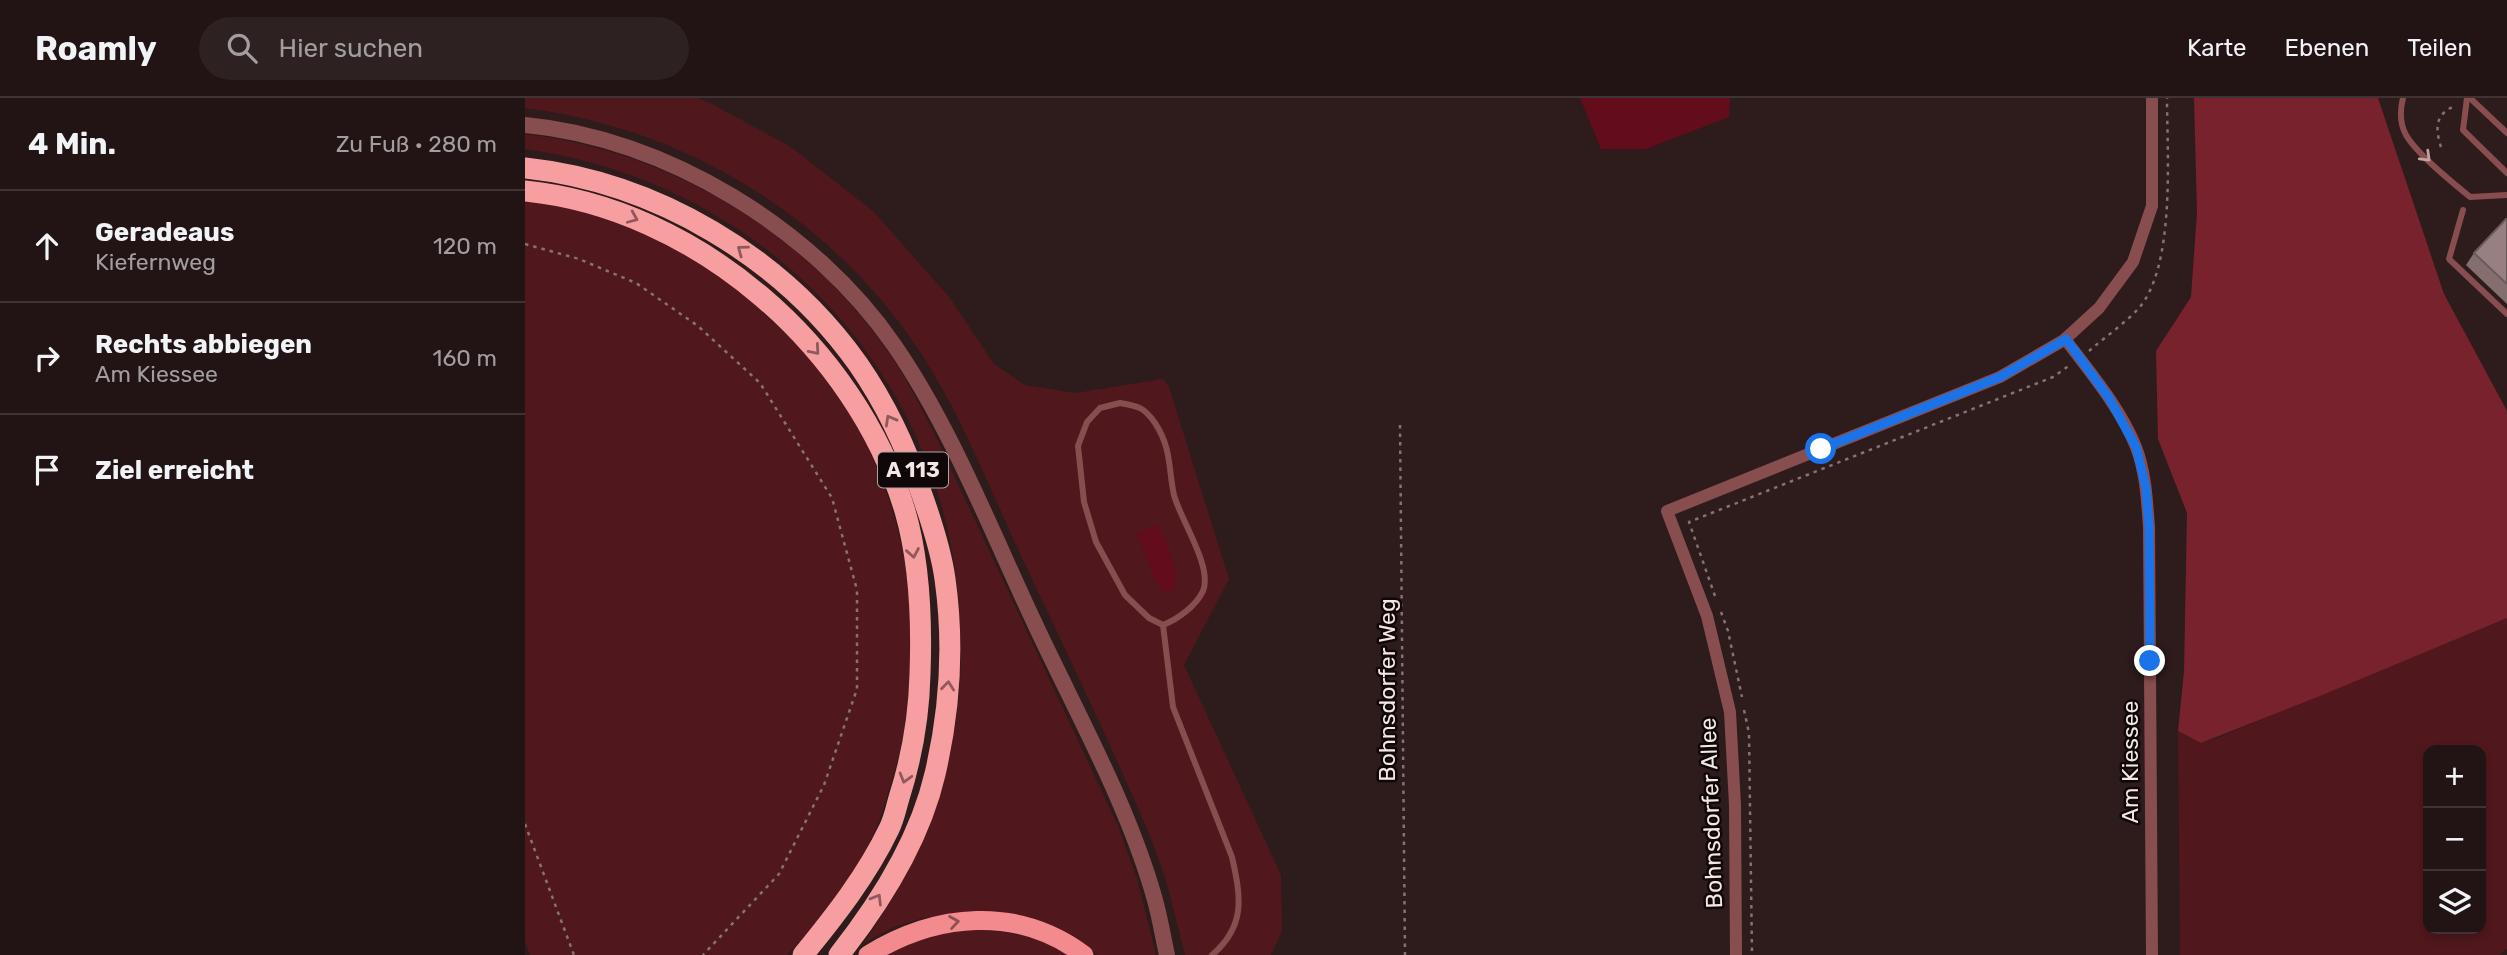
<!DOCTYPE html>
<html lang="de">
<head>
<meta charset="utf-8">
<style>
  :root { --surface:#221414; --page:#2e2122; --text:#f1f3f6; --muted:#a29ea0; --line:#3f3334 }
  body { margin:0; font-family:Rubik,sans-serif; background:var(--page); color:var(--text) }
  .controls { position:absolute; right:21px; bottom:21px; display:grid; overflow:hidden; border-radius:14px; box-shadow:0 4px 10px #0003 }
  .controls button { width:63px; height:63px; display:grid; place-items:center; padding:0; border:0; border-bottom:2px solid var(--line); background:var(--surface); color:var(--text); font:35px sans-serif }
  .stop { position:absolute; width:21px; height:21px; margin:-16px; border:5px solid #1a73e8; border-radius:50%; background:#fff }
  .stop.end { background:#1a73e8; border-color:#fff; box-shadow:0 2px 7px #0008 }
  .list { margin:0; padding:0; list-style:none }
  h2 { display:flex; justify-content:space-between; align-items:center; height:91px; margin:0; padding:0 28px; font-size:30px }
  h2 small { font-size:23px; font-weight:400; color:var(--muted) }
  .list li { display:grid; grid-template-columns:46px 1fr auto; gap:21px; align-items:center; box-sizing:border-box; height:112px; padding:0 28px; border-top:2px solid var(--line) }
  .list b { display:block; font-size:26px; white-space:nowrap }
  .list p { margin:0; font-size:23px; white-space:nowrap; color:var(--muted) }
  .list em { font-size:23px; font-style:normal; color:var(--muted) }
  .icon { flex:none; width:38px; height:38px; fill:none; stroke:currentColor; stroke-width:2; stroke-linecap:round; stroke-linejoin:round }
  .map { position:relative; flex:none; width:1982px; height:857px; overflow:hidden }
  header { display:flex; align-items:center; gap:42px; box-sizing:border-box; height:98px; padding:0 35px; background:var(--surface); border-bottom:2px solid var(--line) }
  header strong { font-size:33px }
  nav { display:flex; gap:38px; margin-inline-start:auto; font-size:24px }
  .search { width:490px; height:63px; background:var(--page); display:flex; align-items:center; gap:18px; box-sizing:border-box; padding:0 24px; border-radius:38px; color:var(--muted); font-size:26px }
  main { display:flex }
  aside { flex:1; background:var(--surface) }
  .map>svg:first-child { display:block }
  .green { fill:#50181d; fill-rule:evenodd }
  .forest { fill:#77222c }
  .water { fill:#620c1c }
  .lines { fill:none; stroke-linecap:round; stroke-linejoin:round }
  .path { stroke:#847373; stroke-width:2.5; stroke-dasharray:3.5 5; stroke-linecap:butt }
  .service { stroke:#884d4f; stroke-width:6 }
  .minor { stroke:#884d4f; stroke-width:12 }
  .tertiary { stroke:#884d4f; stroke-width:16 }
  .trunk { stroke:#f28a8e; stroke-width:19 }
  .motorway { stroke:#f69ea0; stroke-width:21 }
  .wall { fill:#846e6e }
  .building { fill:#998080; stroke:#6b5a5a; stroke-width:2 }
  .oneway { stroke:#c4a2a2 }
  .oneway2 { stroke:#8e5a5c }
  .oneway3 { stroke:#8c5052 }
  .route { stroke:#1a73e8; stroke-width:9 }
  .labels { text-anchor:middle; stroke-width:5; stroke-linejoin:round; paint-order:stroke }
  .shield { fill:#100808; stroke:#b0a4a3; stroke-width:2 }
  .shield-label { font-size:21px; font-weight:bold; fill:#f5e7e6 }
  .street-label { font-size:23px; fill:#f5e7e6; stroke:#100808 }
</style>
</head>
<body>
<header>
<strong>Roamly</strong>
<div class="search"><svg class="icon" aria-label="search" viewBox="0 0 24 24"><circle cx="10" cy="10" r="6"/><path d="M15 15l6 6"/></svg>Hier suchen</div>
<nav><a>Karte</a><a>Ebenen</a><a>Teilen</a></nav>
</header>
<main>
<aside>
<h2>4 Min.<small>Zu Fuß · 280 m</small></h2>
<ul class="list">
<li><svg class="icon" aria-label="ahead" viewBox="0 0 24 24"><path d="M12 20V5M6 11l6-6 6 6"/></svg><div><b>Geradeaus</b><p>Kiefernweg</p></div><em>120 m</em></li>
<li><svg class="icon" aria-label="right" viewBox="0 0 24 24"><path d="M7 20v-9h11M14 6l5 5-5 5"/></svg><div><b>Rechts abbiegen</b><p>Am Kiessee</p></div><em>160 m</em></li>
<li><svg class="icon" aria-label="arrive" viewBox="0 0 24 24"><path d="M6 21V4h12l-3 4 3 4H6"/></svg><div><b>Ziel erreicht</b></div></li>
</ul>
</aside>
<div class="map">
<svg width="1982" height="857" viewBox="0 0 1982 857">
  <rect width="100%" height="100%" fill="#2e1b1b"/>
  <g class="green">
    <path d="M0 0H173L187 6 266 49 349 114 425 200 469 266 500 287 550 295 638 281 644 289 704 481 659 567 756 777 757 833 746 857H660L641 782 623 733C584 642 541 553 499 464 467 396 439 323 399 260 311 122 162 30 0 10Z"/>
    <path d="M0 36C146 53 283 136 366 258 383 283 396 310 410 337L593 728 612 781 631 857H572L557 846 449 814 398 820 369 829 339 845C353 823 368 801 380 777 388 760 394 741 400 723 412 689 425 657 431 622 438 575 437 527 431 480 403 254 223 82 0 51Z"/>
    <path d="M0 100C25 106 53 110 77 118 100 126 124 136 145 147 181 164 218 195 247 223 259 235 274 246 285 259 383 377 411 538 367 682 361 702 355 723 346 742 324 785 296 823 262 857H5L0 843Z"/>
    <path d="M1982 520V851L1973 857H1655L1653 633 1676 645 1692 640ZM1903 652H1956V831H1903Z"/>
    <path d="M432 831C471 832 509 834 543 857H350Z"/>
  </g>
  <path class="forest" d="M1669 0H1853L1919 196 1982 313V520L1795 598 1676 645 1653 633 1659 573 1662 415 1633 341 1631 253 1666 199 1672 114Z"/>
  <g class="water">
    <path d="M1055 0H1205V1L1204 19 1121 51H1076Z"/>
    <path d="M633 426C640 444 659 477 647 493H638L631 484 611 436Z"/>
  </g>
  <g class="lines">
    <g class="path">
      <path d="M1916 49C1910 30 1910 16 1930 8"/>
      <path d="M0 146 54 161 111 185 173 228 235 285 307 400 332 492V591L299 687 254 776 178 857"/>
      <path d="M1564 253C1580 239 1599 226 1613 211 1651 169 1642 55 1642 0"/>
      <path d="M875 327 880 857"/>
      <path d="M1190 498 1164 424 1528 279 1545 267"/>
      <path d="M1196 514 1203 533 1217 599"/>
      <path d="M1219 612 1224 635 1227 857"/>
      <path d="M0 726 49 857"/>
    </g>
    <g class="service">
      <path d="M1878 0C1875 12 1875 26 1881 37 1892 56 1927 84 1945 99L1982 97"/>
      <path d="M1942 0 1938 32 1982 75"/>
      <path d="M1945 0 1982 35"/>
      <path d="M1938 112 1924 161 1982 216"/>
      <path d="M595 305C613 308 619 309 630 325 647 351 643 370 649 397 655 421 688 469 678 493 671 508 653 521 638 527L624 520 600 497 571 444 559 404 553 348 562 324 575 310Z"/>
      <path d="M638 527 648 609 707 759C716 799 721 828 687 857"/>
    </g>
    <g class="minor">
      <path d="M1540 241C1565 274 1596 311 1611 349 1621 375 1622 403 1624 429L1627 857"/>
      <path d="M1211 857 1210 707 1205 614 1182 518 1142 413 1475 279 1539 242 1574 210 1608 164 1627 108V0"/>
    </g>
    <path class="tertiary" d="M0 27C141 40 289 131 369 247 426 329 467 435 510 526 552 616 603 706 630 802 635 820 638 839 642 857"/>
    <path class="trunk" d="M343 857C411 815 492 807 559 857"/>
    <g class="motorway">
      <path d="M0 70C131 84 257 159 333 266 360 305 381 349 396 394 406 422 416 452 420 481 429 545 425 612 410 676 395 741 355 805 314 857"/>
      <path d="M0 93C171 110 331 249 380 413 395 465 397 522 395 576 394 619 387 659 374 700 371 710 369 721 364 731 342 777 310 818 278 857"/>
    </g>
  </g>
  <path class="wall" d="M1982 121V206L1941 167 1949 155Z"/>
  <path class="building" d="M1981 121H1982V186L1949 155Z"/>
  <defs><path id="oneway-chevron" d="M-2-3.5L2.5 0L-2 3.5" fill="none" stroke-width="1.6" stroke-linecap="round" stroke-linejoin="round" transform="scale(1.75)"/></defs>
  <use class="oneway" href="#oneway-chevron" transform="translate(1901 59) rotate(44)"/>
  <g class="oneway2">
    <use href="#oneway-chevron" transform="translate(108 120) rotate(23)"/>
    <use href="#oneway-chevron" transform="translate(217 152) rotate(-143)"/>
    <use href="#oneway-chevron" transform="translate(290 252) rotate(49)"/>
    <use href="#oneway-chevron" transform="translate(365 322) rotate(-119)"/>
    <use href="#oneway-chevron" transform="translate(388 455) rotate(80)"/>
    <use href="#oneway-chevron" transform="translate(423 588) rotate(-84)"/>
    <use href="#oneway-chevron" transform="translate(380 680) rotate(106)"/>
    <use href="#oneway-chevron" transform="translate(352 801) rotate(-59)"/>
  </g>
  <use class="oneway3" href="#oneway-chevron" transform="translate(429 824) rotate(-9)"/>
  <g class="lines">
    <path class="route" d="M1296 351 1475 279 1541 241 1584 300 1611 349 1621 390 1624 429 1625 563"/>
  </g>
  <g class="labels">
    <rect class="shield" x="353" y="354.5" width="70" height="35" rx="5"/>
    <g class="shield-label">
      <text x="388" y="379">A 113</text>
    </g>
    <g class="street-label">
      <text transform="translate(862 592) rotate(-90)" y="8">Bohnsdorfer Weg</text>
      <text transform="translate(1605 664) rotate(-90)" y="8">Am Kiessee</text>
      <text transform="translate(1186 715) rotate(-92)" y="8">Bohnsdorfer Allee</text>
    </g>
  </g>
</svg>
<div class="controls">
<button>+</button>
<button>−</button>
<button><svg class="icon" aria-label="layers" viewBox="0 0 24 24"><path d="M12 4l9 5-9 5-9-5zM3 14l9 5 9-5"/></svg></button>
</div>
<div class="stop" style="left:1296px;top:351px"></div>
<div class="stop end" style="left:1625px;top:563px"></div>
</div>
</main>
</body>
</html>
